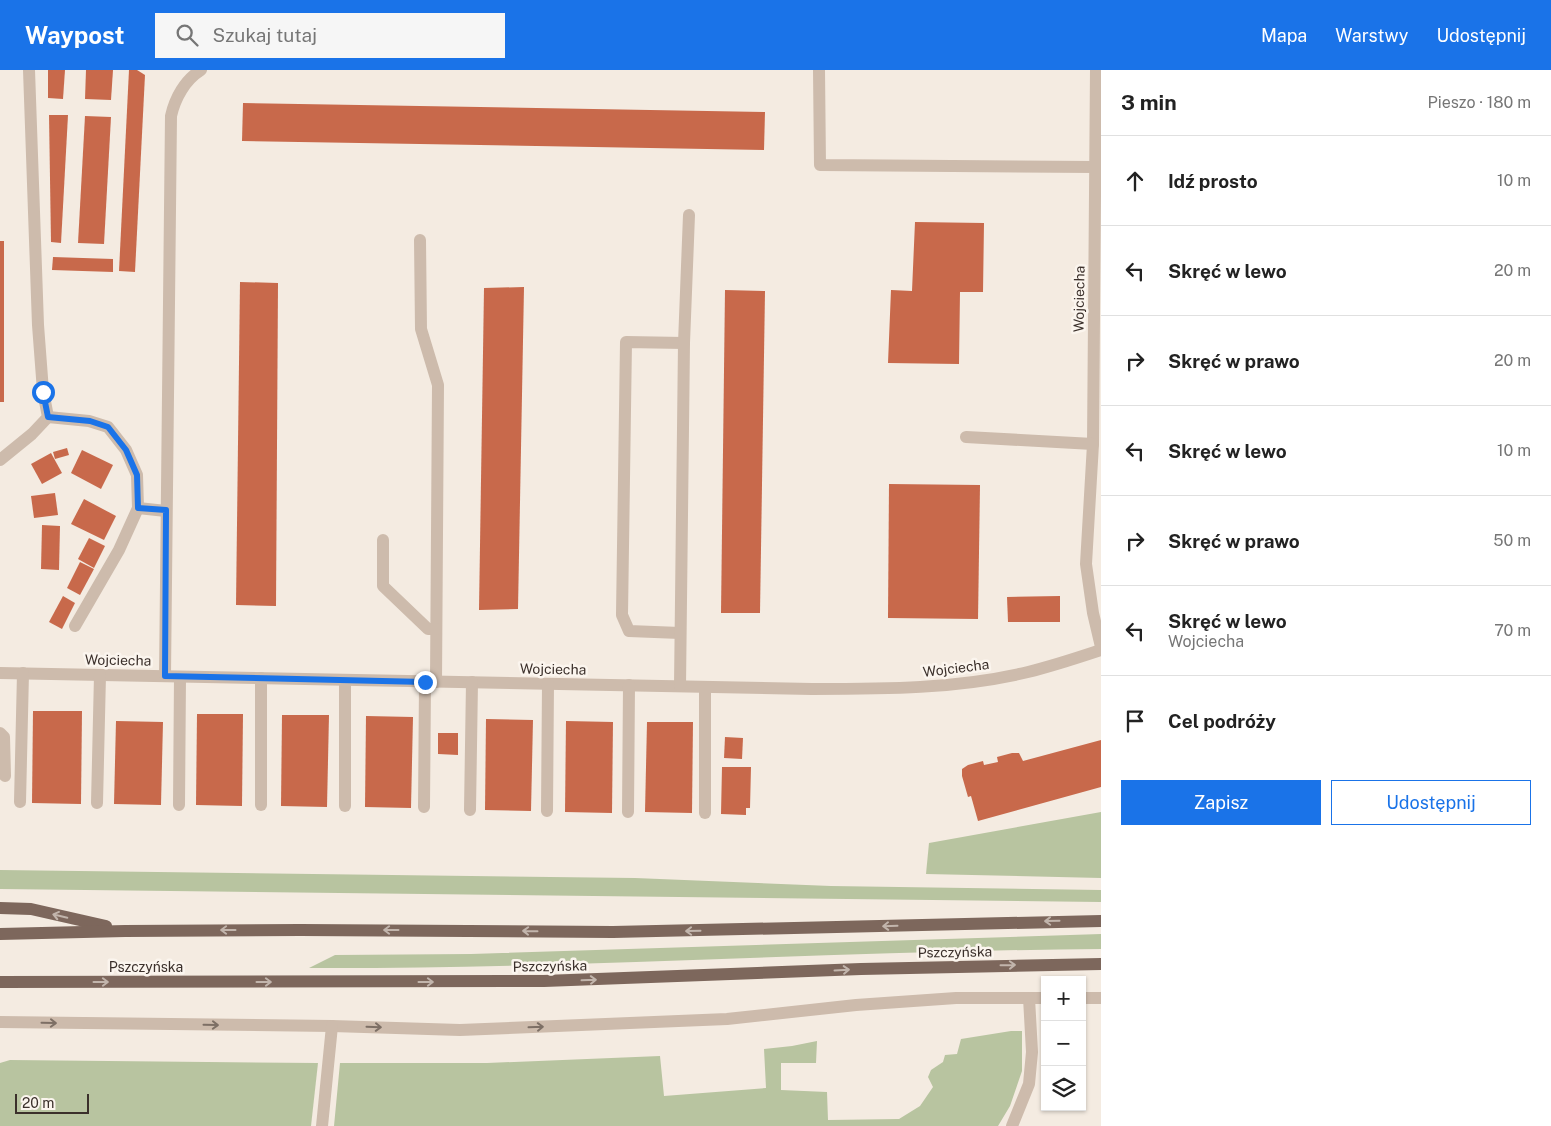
<!DOCTYPE html>
<html lang="pl">
<head>
<meta charset="utf-8">
<style>
  :root { --surface:#fff; --page:#f6f6f6; --text:#222; --muted:#767676; --line:#e0e0e0; --accent:#1a73e8 }
  body { margin:0; font-family:"Public Sans",sans-serif; background:var(--page); color:var(--text) }
  .controls { position:absolute; right:15px; bottom:15px; display:grid; overflow:hidden; border-radius:0px; box-shadow:0 1px 4px #0004 }
  .controls button { width:45px; height:45px; display:grid; place-items:center; padding:0; border:0; border-bottom:1px solid var(--line); background:var(--surface); color:var(--text); font:25px sans-serif }
  .scale { position:absolute; left:15px; bottom:12px; width:74px; box-sizing:border-box; padding-left:5px; border:2px solid #3b302b; border-top:0; font-size:14px; line-height:18px; white-space:nowrap; color:#3b302b; -webkit-text-stroke:4px #fbf5ee; paint-order:stroke }
  .stop { position:absolute; width:15px; height:15px; margin:-11px; border:4px solid #1a73e8; border-radius:50%; background:#fff }
  .stop.end { background:#1a73e8; border-color:#fff; box-shadow:0 1px 5px #0008 }
  .list { margin:0; padding:0; list-style:none }
  h2 { display:flex; justify-content:space-between; align-items:center; height:65px; margin:0; padding:0 20px; font-size:21px }
  h2 small { font-size:16px; font-weight:400; color:var(--muted) }
  .list li { display:grid; grid-template-columns:32px 1fr auto; gap:15px; align-items:center; box-sizing:border-box; height:90px; padding:0 20px; border-top:1px solid var(--line) }
  .list b { display:block; font-size:19px; white-space:nowrap }
  .list p { margin:0; font-size:16px; white-space:nowrap; color:var(--muted) }
  .list em { font-size:16px; font-style:normal; color:var(--muted) }
  .actions { display:flex; gap:10px; padding:15px 20px }
  .actions a { flex:1; padding:11px 0; border:1px solid var(--accent); border-radius:0px; text-align:center; font-size:18px; color:var(--accent) }
  .actions .main { background:var(--accent); color:#fff }
  .icon { flex:none; width:28px; height:28px; fill:none; stroke:currentColor; stroke-width:2; stroke-linecap:round; stroke-linejoin:round }
  .map { position:relative; flex:none; width:1101px; height:1056px; overflow:hidden }
  header { display:flex; align-items:center; gap:30px; box-sizing:border-box; height:70px; padding:0 25px; background:var(--accent); color:#fff }
  header strong { font-size:24px }
  nav { display:flex; gap:28px; margin-inline-start:auto; font-size:18px }
  .search { width:350px; height:45px; background:var(--page); display:flex; align-items:center; gap:12px; box-sizing:border-box; padding:0 18px; border-radius:0px; color:var(--muted); font-size:19px }
  main { display:flex }
  aside { flex:1; background:var(--surface) }
  .map>svg:first-child { display:block }
  .green { fill:#b8c4a0 }
  .building { fill:#c8694b }
  .lines { fill:none; stroke-linecap:round; stroke-linejoin:round }
  .minor { stroke:#cdbbac; stroke-width:12 }
  .major { stroke:#7d675c; stroke-width:12 }
  .oneway { stroke:#c2b5ac }
  .oneway2 { stroke:#7d6f65 }
  .route { stroke:#1a73e8; stroke-width:6 }
  .labels { text-anchor:middle; stroke-width:5; stroke-linejoin:round; paint-order:stroke }
  .street-label { font-size:14px; fill:#3b302b; stroke:#fbf5ee }
</style>
</head>
<body>
<header>
<strong>Waypost</strong>
<div class="search"><svg class="icon" aria-label="search" viewBox="0 0 24 24"><circle cx="10" cy="10" r="6"/><path d="M15 15l6 6"/></svg>Szukaj tutaj</div>
<nav><a>Mapa</a><a>Warstwy</a><a>Udostępnij</a></nav>
</header>
<main>
<div class="map">
<svg width="1101" height="1056" viewBox="0 0 1101 1056">
  <rect width="100%" height="100%" fill="#f4ebe1"/>
  <g class="green">
    <path d="M1101 742V808L926 804 929 773Z"/>
    <path d="M0 800 635 808 831 816 1101 820V832L0 819Z"/>
    <path d="M1101 864V879C837 881 573 899 309 898L335 885 471 884Z"/>
    <path d="M1011 961H1022V1001L1010 1036 998 1056H334L340 993H487L660 986 664 1026 766 1018 764 979 792 976 817 971 816 993H781V1020L827 1022 828 1050 899 1049 920 1036 933 1017 928 1007 931 1000 943 992 945 985 957 984 961 969Z"/>
    <path d="M10 990 318 993 311 1056H0V993Z"/>
  </g>
  <g class="building">
    <path d="M48 0H65L63 29 48 28Z"/>
    <path d="M86 0H113L111 30 85 29Z"/>
    <path d="M129 0H137L145 5 135 202 119 201Z"/>
    <path d="M243 33 765 42 764 80 242 71Z"/>
    <path d="M49 45H68L61 173 51 172Z"/>
    <path d="M85 46 111 47 104 174 78 173Z"/>
    <path d="M915 152 984 153 983 222H960L959 294 888 293 891 220 912 221Z"/>
    <rect x="0" y="171" width="4" height="161"/>
    <path d="M53 187 113 189V202L52 200Z"/>
    <path d="M240 212 278 213 276 536 236 535Z"/>
    <path d="M524 217 518 539 479 540 484 218Z"/>
    <path d="M725 220 765 221 760 543H721Z"/>
    <path d="M67 378 69 385 55 389 53 382Z"/>
    <path d="M82 380 113 395 101 419 71 403Z"/>
    <path d="M51 383 62 403 42 414 31 394Z"/>
    <path d="M889 414 980 415 978 549 888 548Z"/>
    <path d="M55 423 58 445 34 448 31 426Z"/>
    <path d="M84 429 116 446 104 470 71 454Z"/>
    <path d="M42 455 60 456 59 500 41 499Z"/>
    <path d="M89 468 105 476 94 498 78 489Z"/>
    <path d="M80 492 94 499 80 525 67 518Z"/>
    <path d="M63 526 75 533 62 559 49 552Z"/>
    <path d="M1060 526V552H1008L1007 527Z"/>
    <path d="M33 641H82L81 734 32 733Z"/>
    <path d="M197 644H243L242 736 196 735Z"/>
    <path d="M282 645H329L327 737 281 736Z"/>
    <path d="M366 646 413 647 411 738 365 737Z"/>
    <path d="M486 649 533 650 531 741 485 740Z"/>
    <path d="M116 651 163 652 161 735 114 734Z"/>
    <path d="M566 651 613 652 612 743 565 742Z"/>
    <path d="M647 652H693L692 743 645 742Z"/>
    <path d="M438 663H458V685L438 684Z"/>
    <path d="M725 667 743 668 742 689 724 688Z"/>
    <path d="M1101 670V717L978 751 971 726 968 727 962 706V699L968 695 983 691 984 695 998 692 997 687 1012 683H1019L1023 691Z"/>
    <path d="M722 697H751L750 738H746V745L721 744Z"/>
  </g>
  <g class="lines">
    <g class="minor">
      <path d="M819 0 820 95 1095 97"/>
      <path d="M1096 0 1093 374 1086 494 1093 543 1101 577"/>
      <path d="M420 170 421 259 438 315 436 612"/>
      <path d="M48 347 89 351 108 357 126 380 137 405 138 438 119 480 75 556"/>
      <path d="M966 367 1093 374"/>
      <path d="M0 390 32 364 48 347 43 321 38 255 29 0"/>
      <path d="M138 438 166 441"/>
      <path d="M383 470V516L428 559H436"/>
      <path d="M680 563 629 561 622 545 626 272 684 273"/>
      <path d="M0 603 812 619C884 619 957 619 1028 602 1053 596 1077 588 1101 580"/>
      <path d="M165 606 171 46C175 28 185 10 201 0"/>
      <path d="M261 608V735"/>
      <path d="M680 616 684 273 689 145"/>
      <path d="M0 663 4 667 5 706"/>
      <path d="M20 732 23 603"/>
      <path d="M97 733 100 605"/>
      <path d="M179 735 180 607"/>
      <path d="M345 736V610"/>
      <path d="M424 737 425 612"/>
      <path d="M470 740 472 612"/>
      <path d="M547 741 548 614"/>
      <path d="M628 742 629 615"/>
      <path d="M705 743V617"/>
      <path d="M1082 928H1101"/>
      <path d="M0 952 332 956 460 960 727 949 856 935 956 928H1045"/>
      <path d="M322 1056 332 956"/>
      <path d="M1012 1056 1029 1014 1032 982 1029 928"/>
    </g>
    <g class="major">
      <path d="M0 838 31 839 106 856"/>
      <path d="M0 864 125 861 300 860 613 862 1101 851"/>
      <path d="M0 912 544 911 861 899 1101 894"/>
    </g>
  </g>
  <defs><path id="oneway-shaft" d="M-6 0H5M1.5-3L5.5 0L1.5 3" fill="none" stroke-width="1.6" stroke-linecap="round" stroke-linejoin="round" transform="scale(1.25)"/></defs>
  <g class="oneway">
    <use href="#oneway-shaft" transform="translate(60 846) rotate(-167)"/>
    <use href="#oneway-shaft" transform="translate(1052 851) rotate(179)"/>
    <use href="#oneway-shaft" transform="translate(890 856) rotate(178)"/>
    <use href="#oneway-shaft" transform="translate(228 860) rotate(180)"/>
    <use href="#oneway-shaft" transform="translate(391 860) rotate(180)"/>
    <use href="#oneway-shaft" transform="translate(530 861) rotate(-179)"/>
    <use href="#oneway-shaft" transform="translate(693 861) rotate(179)"/>
    <use href="#oneway-shaft" transform="translate(1008 895) rotate(-1)"/>
    <use href="#oneway-shaft" transform="translate(842 900) rotate(-3)"/>
    <use href="#oneway-shaft" transform="translate(589 910) rotate(-2)"/>
    <use href="#oneway-shaft" transform="translate(101 912)"/>
    <use href="#oneway-shaft" transform="translate(264 912)"/>
    <use href="#oneway-shaft" transform="translate(426 912)"/>
  </g>
  <g class="oneway2">
    <use href="#oneway-shaft" transform="translate(49 953) rotate(1)"/>
    <use href="#oneway-shaft" transform="translate(211 955) rotate(1)"/>
    <use href="#oneway-shaft" transform="translate(374 957) rotate(2)"/>
    <use href="#oneway-shaft" transform="translate(536 957) rotate(-2)"/>
  </g>
  <g class="lines">
    <path class="route" d="M43 322 48 347 90 351 108 357 126 380 137 405 138 438 166 440 165 606 425 612"/>
  </g>
  <g class="labels">
    <g class="street-label">
      <text transform="translate(1079 229) rotate(-89)" y="5">Wojciecha</text>
      <text transform="translate(118 590) rotate(1)" y="5">Wojciecha</text>
      <text transform="translate(956 598) rotate(-7)" y="5">Wojciecha</text>
      <text transform="translate(553 599) rotate(1)" y="5">Wojciecha</text>
      <text transform="translate(955 882) rotate(-1)" y="5">Pszczyńska</text>
      <text transform="translate(550 896) rotate(-1)" y="5">Pszczyńska</text>
      <text x="146" y="902">Pszczyńska</text>
    </g>
  </g>
</svg>
<div class="controls">
<button>+</button>
<button>−</button>
<button><svg class="icon" aria-label="layers" viewBox="0 0 24 24"><path d="M12 4l9 5-9 5-9-5zM3 14l9 5 9-5"/></svg></button>
</div>
<div class="scale">20 m</div>
<div class="stop" style="left:43px;top:322px"></div>
<div class="stop end" style="left:425px;top:612px"></div>
</div>
<aside>
<h2>3 min<small>Pieszo · 180 m</small></h2>
<ul class="list">
<li><svg class="icon" aria-label="ahead" viewBox="0 0 24 24"><path d="M12 20V5M6 11l6-6 6 6"/></svg><div><b>Idź prosto</b></div><em>10 m</em></li>
<li><svg class="icon" aria-label="left" viewBox="0 0 24 24"><path d="M17 20v-9H6M10 6l-5 5 5 5"/></svg><div><b>Skręć w lewo</b></div><em>20 m</em></li>
<li><svg class="icon" aria-label="right" viewBox="0 0 24 24"><path d="M7 20v-9h11M14 6l5 5-5 5"/></svg><div><b>Skręć w prawo</b></div><em>20 m</em></li>
<li><svg class="icon" aria-label="left" viewBox="0 0 24 24"><path d="M17 20v-9H6M10 6l-5 5 5 5"/></svg><div><b>Skręć w lewo</b></div><em>10 m</em></li>
<li><svg class="icon" aria-label="right" viewBox="0 0 24 24"><path d="M7 20v-9h11M14 6l5 5-5 5"/></svg><div><b>Skręć w prawo</b></div><em>50 m</em></li>
<li><svg class="icon" aria-label="left" viewBox="0 0 24 24"><path d="M17 20v-9H6M10 6l-5 5 5 5"/></svg><div><b>Skręć w lewo</b><p>Wojciecha</p></div><em>70 m</em></li>
<li><svg class="icon" aria-label="arrive" viewBox="0 0 24 24"><path d="M6 21V4h12l-3 4 3 4H6"/></svg><div><b>Cel podróży</b></div></li>
</ul>
<div class="actions"><a class="main">Zapisz</a><a>Udostępnij</a></div>
</aside>
</main>
</body>
</html>
